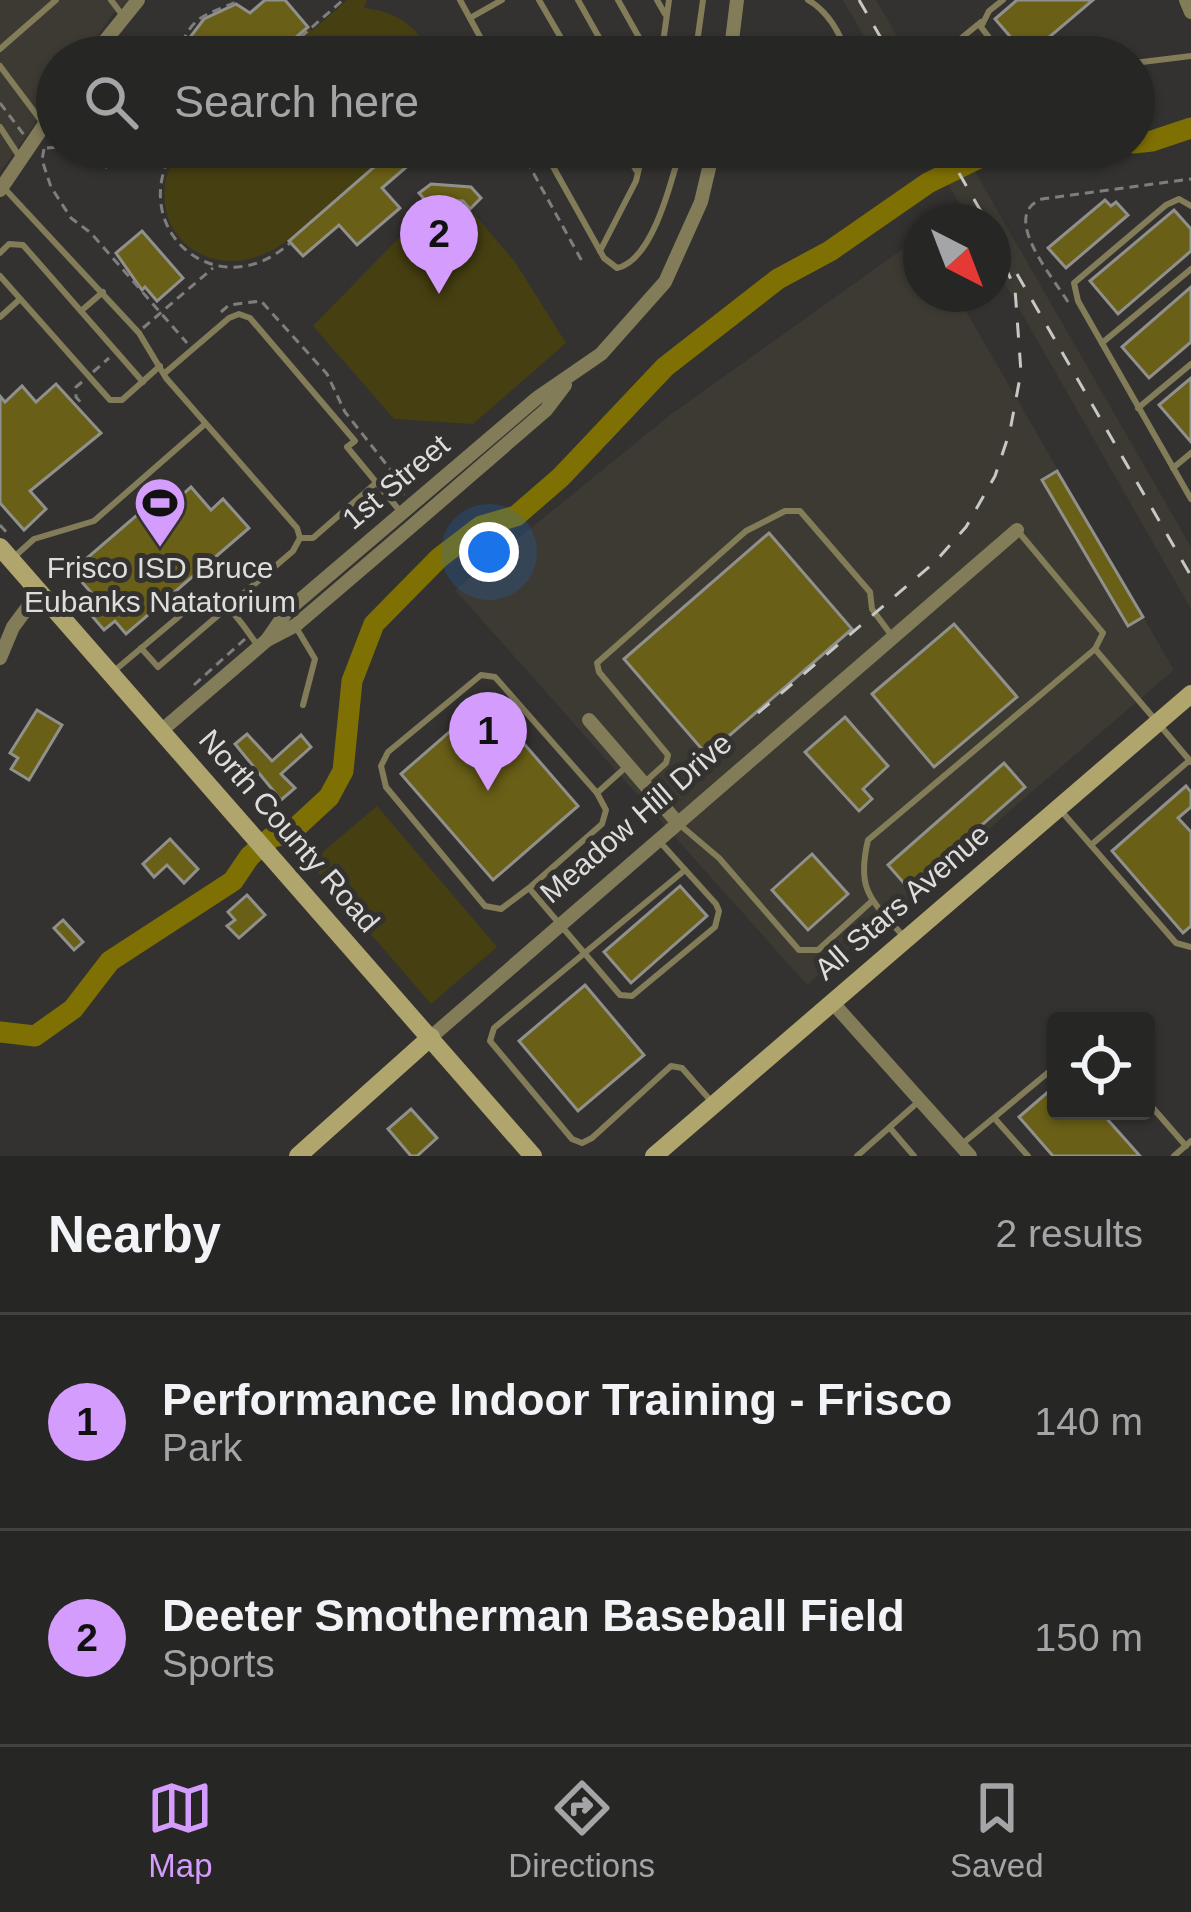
<!DOCTYPE html>
<html lang="en">
<head>
<meta charset="utf-8">
<style>
  :root { --surface:#262624; --page:#323231; --text:#f1f3f6; --muted:#a4a5a6; --line:#424341; --accent:#d49cfc }
  body { margin:0; font-family:Arial,sans-serif; background:var(--page); color:var(--text) }
  .controls { position:absolute; right:36px; bottom:36px; display:grid; overflow:hidden; border-radius:12px; box-shadow:0 3px 9px #0004 }
  .controls button { width:108px; height:108px; display:grid; place-items:center; padding:0; border:0; border-bottom:3px solid var(--line); background:var(--surface); color:var(--text); font:60px sans-serif }
  .compass { position:absolute; left:903px; top:204px; width:108px; height:108px; border-radius:50%; background:var(--surface); box-shadow:0 3px 9px #0004; rotate:138deg }
  .you { position:absolute; left:489px; top:552px; width:42px; height:42px; margin:-30px; border:9px solid #fff; border-radius:50%; background:#1a73e8; box-shadow:0 0 0 18px #1a73e833 }
  .badge { display:grid; place-items:center; width:78px; height:78px; border-radius:50%; background:var(--accent); color:#111; font-size:39px; font-weight:700 }
  .pin { position:absolute; translate:-50% -99px; filter:drop-shadow(0 3px 6px #0008) }
  .pin::after { content:''; position:absolute; top:63px; width:42px; height:36px; background:inherit; clip-path:polygon(0 0,100% 0,50% 100%) }
  .list { margin:0; padding:0; list-style:none }
  h2 { display:flex; justify-content:space-between; align-items:center; height:156px; margin:0; padding:0 48px; font-size:51px }
  h2 small { font-size:39px; font-weight:400; color:var(--muted) }
  .list li { display:grid; grid-template-columns:78px 1fr auto; gap:36px; align-items:center; box-sizing:border-box; height:216px; padding:0 48px; border-top:3px solid var(--line) }
  .list b { display:block; font-size:45px; white-space:nowrap }
  .list p { margin:0; font-size:39px; white-space:nowrap; color:var(--muted) }
  .list em { font-size:39px; font-style:normal; color:var(--muted) }
  .icon { flex:none; width:66px; height:66px; fill:none; stroke:currentColor; stroke-width:2; stroke-linecap:round; stroke-linejoin:round }
  .map { position:relative; flex:none; width:1191px; height:1156px; overflow:hidden }
  .search { position:absolute; background:var(--surface); box-shadow:0 3px 9px #0004; left:36px; right:36px; top:36px; height:132px; display:flex; align-items:center; gap:30px; box-sizing:border-box; padding:0 42px; border-radius:66px; color:var(--muted); font-size:45px }
  .sheet { height:588px; background:var(--surface) }
  nav { display:flex; justify-content:space-around; align-items:center; box-sizing:border-box; height:168px; border-top:3px solid var(--line); background:var(--surface); font-size:33px; color:var(--muted) }
  nav a { display:grid; justify-items:center; gap:6px }
  nav .on { color:var(--accent) }
  .map>svg:first-child { display:block }
  .built { fill:#3c3a32 }
  .green { fill:#463f11 }
  .lines { fill:none; stroke-linecap:round; stroke-linejoin:round }
  .river { stroke:#7f7003; stroke-width:21 }
  .building { fill:#6a5f17; stroke:#90908d; stroke-width:3 }
  .path { stroke:#7e7e7c; stroke-width:3; stroke-dasharray:9 6; stroke-linecap:butt }
  .lane { stroke:#827c59; stroke-width:6 }
  .street { stroke:#827c59; stroke-width:14 }
  .secondary { stroke:#afa56d; stroke-width:18 }
  .rail { stroke:#c7c7c5; stroke-width:3; stroke-dasharray:15 15; stroke-linecap:butt }
  .labels { text-anchor:middle; stroke-width:10; stroke-linejoin:round; paint-order:stroke }
  .street-label { font-size:30px; fill:#dddddb; stroke:#333230 }
  .poi-label { font-size:30px; fill:#dddddb; stroke:#333230 }
</style>
</head>
<body>
<div class="map">
<svg width="1191" height="1156" viewBox="0 0 1191 1156">
  <rect width="100%" height="100%" fill="#333230"/>
  <g class="built">
    <path d="M0 0H130L112 15 83 57H57V93L0 172Z"/>
    <path d="M843 0H876L909 57H876Z"/>
    <path d="M927 147H961L1191 547V609L993 263V222H970Z"/>
    <path d="M921 236V294H956L1174 670 807 985 455 590 670 415Z"/>
  </g>
  <g class="green">
    <path d="M265 0H285L312 31 347 0H367L364 8C396 11 419 27 432 57H182C202 17 201 11 250 13Z"/>
    <path d="M179 147H409L418 157 382 188 400 208 357 245 339 225 303 256 288 240C214 297 130 229 179 147Z"/>
    <path d="M437 199 463 201 515 262 566 343 473 424 394 419 313 326Z"/>
    <path d="M377 806 497 947 431 1004 310 863Z"/>
  </g>
  <g class="lines">
    <g class="river">
      <path d="M1134 143 1152 141 1191 128"/>
      <path d="M0 1032 35 1036 73 1009 110 961 233 881 250 856 272 837 289 834 329 797 343 771 352 681 374 624 439 558 481 526 516 516 561 477 665 367 778 279 830 251 928 183 989 153 1073 147"/>
    </g>
  </g>
  <g class="building">
    <path d="M265 0H285L308 27 273 57H175L204 19 236 4 250 13Z"/>
    <path d="M1017 0H1093L1027 56 995 19Z"/>
    <path d="M397 147H409L418 157 382 188 400 208 357 245 339 225 303 256 289 241Z"/>
    <path d="M431 184 471 187 481 198 470 209 463 201 438 200 430 206 419 193Z"/>
    <path d="M1105 200 1111 206 1116 202 1128 215 1066 268 1048 248Z"/>
    <path d="M1174 210 1191 229V251L1118 314 1090 281Z"/>
    <path d="M142 231 183 278 157 301 145 287 142 290 116 253Z"/>
    <path d="M1191 287V342L1149 378 1122 347Z"/>
    <path d="M1191 378V442L1159 405Z"/>
    <path d="M56 384 101 433 30 491 46 509 24 530 0 503V396L5 402 22 386 36 402Z"/>
    <path d="M1057 471 1143 617 1128 626 1042 480Z"/>
    <path d="M172 485 181 496 191 487 211 510 223 499 249 528 126 634 115 621 104 630 92 616 103 606 72 571Z"/>
    <path d="M769 533 852 629 707 755 624 659Z"/>
    <path d="M954 624 1017 697 934 767 872 694Z"/>
    <path d="M486 700 578 806 493 880 401 774Z"/>
    <path d="M37 710 62 725 29 780 11 769 18 758 10 753Z"/>
    <path d="M845 717 888 766 863 789 872 799 859 811 805 752Z"/>
    <path d="M247 734 272 761 301 735 311 747 281 774 295 788 281 800 235 744Z"/>
    <path d="M1004 763 1025 787 909 889 888 865Z"/>
    <path d="M1186 786 1191 792V807L1178 818 1191 832V926L1183 933 1112 851Z"/>
    <path d="M170 839 198 869 184 883 167 865 154 877 143 864Z"/>
    <path d="M812 854 848 894 808 930 772 890Z"/>
    <path d="M680 886 707 916 631 983 604 952Z"/>
    <path d="M247 895 265 915 239 938 227 926 235 920 228 912Z"/>
    <path d="M63 920 83 942 74 950 54 928Z"/>
    <path d="M585 985 644 1055 578 1111 519 1041Z"/>
    <path d="M1056 1085V1111H1100L1140 1156H1053L1019 1117Z"/>
    <path d="M411 1109 437 1138 417 1156H411L388 1129Z"/>
  </g>
  <g class="lines">
    <g class="path">
      <path d="M177 57C191 13 204 17 240 0"/>
      <path d="M278 57 343 0"/>
      <path d="M0 103 24 135"/>
      <path d="M74 147 106 167 135 160 145 147"/>
      <path d="M175 147C124 228 217 309 290 243"/>
      <path d="M519 147 583 263"/>
      <path d="M47 148 61 147"/>
      <path d="M44 149 42 160 51 187 71 218 91 233 187 343"/>
      <path d="M130 163 162 165"/>
      <path d="M1068 302C1053 277 999 215 1042 199L1191 179"/>
      <path d="M221 312 229 305 261 301 327 374 345 412 405 488 403 495"/>
      <path d="M143 328 213 268"/>
      <path d="M93 372 109 358"/>
      <path d="M82 382 76 387V397L84 406"/>
      <path d="M0 525 8 534"/>
      <path d="M194 685 245 639"/>
    </g>
    <g class="lane">
      <path d="M111 0 123 16"/>
      <path d="M460 0 491 57"/>
      <path d="M539 0 572 57"/>
      <path d="M578 0 610 57"/>
      <path d="M618 0 650 57"/>
      <path d="M657 0 665 14"/>
      <path d="M808 0C829 12 841 35 848 57"/>
      <path d="M1003 0 989 11 981 27 1004 57"/>
      <path d="M470 18 502 0"/>
      <path d="M0 49 56 0"/>
      <path d="M661 57 669 0"/>
      <path d="M695 57 703 0"/>
      <path d="M949 57 948 49 981 22"/>
      <path d="M1134 63 1191 56"/>
      <path d="M0 66 42 122"/>
      <path d="M0 127 21 159"/>
      <path d="M542 147 604 258 617 268C653 261 672 179 681 147"/>
      <path d="M623 147 636 170"/>
      <path d="M775 147 784 155 817 152 860 158 882 147"/>
      <path d="M5 189 139 333 166 378 297 528 300 538 293 551 158 667 141 648"/>
      <path d="M1191 206 1179 199 1166 205 1074 283 1078 301 1191 499"/>
      <path d="M600 251 636 181 644 147"/>
      <path d="M0 253 9 244 23 245 143 382"/>
      <path d="M0 276 110 400H122L160 366"/>
      <path d="M81 311 103 292"/>
      <path d="M0 317 20 299"/>
      <path d="M1102 343 1191 269"/>
      <path d="M166 372 229 318 239 314 250 318 355 441 347 447 399 510"/>
      <path d="M1138 408 1191 364"/>
      <path d="M1173 468 1191 453"/>
      <path d="M1017 530 1103 633 1095 649 1191 762"/>
      <path d="M300 538H313L377 482"/>
      <path d="M14 557 34 539 94 521 205 424"/>
      <path d="M297 629 315 659 303 705"/>
      <path d="M114 671 201 598C227 595 244 628 259 647"/>
      <path d="M646 781 666 763 668 755 599 672 597 663 746 531 785 511H800L870 592 872 609 892 636"/>
      <path d="M597 793 626 767"/>
      <path d="M1063 813 1176 943 1191 947"/>
      <path d="M680 825 719 858 799 950H818L872 901"/>
      <path d="M1091 845 1190 760"/>
      <path d="M685 870 494 1028 490 1041 572 1139 582 1143 592 1138 671 1066 682 1068 711 1101"/>
      <path d="M529 888 602 824 606 810 597 793 495 677 481 675 388 752 381 766 386 787 485 906 501 909 529 888 620 995 632 996 715 927 719 911 716 904 660 842"/>
      <path d="M903 936C871 899 856 891 868 840L1095 649"/>
      <path d="M1146 1100 1186 1146"/>
      <path d="M996 1120 1028 1156"/>
      <path d="M890 1128 914 1156"/>
      <path d="M962 1144 1056 1066"/>
      <path d="M857 1156 917 1103"/>
      <path d="M1174 1156 1191 1141"/>
    </g>
    <g class="street">
      <path d="M1186 0 1191 12"/>
      <path d="M92 57 138 0"/>
      <path d="M730 57 737 0"/>
      <path d="M0 190 57 106"/>
      <path d="M267 640 287 611 537 398 601 354 665 282 701 202 714 147"/>
      <path d="M0 658 13 627 39 592"/>
      <path d="M589 720 677 822"/>
      <path d="M161 731 267 640 296 625 413 525 546 410 565 385"/>
      <path d="M832 1002 970 1156"/>
      <path d="M431 1037 1017 530"/>
    </g>
    <g class="secondary">
      <path d="M0 547 533 1156"/>
      <path d="M298 1156 431 1037"/>
      <path d="M654 1156 1191 694"/>
    </g>
    <g class="rail">
      <path d="M859 0 892 57"/>
      <path d="M944 147 987 222"/>
      <path d="M1017 274 1191 576"/>
      <path d="M758 713 935 562 966 527 995 476 1010 431 1021 372 1015 289 993 238"/>
    </g>
  </g>
  <defs>
    <g id="stadium-pin" transform="scale(2.7)"><path d="M0 17L-7.5 6A9.5 9.5 0 1 1 7.5 6Z" fill="#d49cfc" stroke="#333230"/><path d="M0-5a6.5 5 0 1 0 0 10a6.5 5 0 1 0 0-10ZM-3.5-1.8h7v3.6h-7Z" fill="#111"/></g>
  </defs>
  <g fill-rule="evenodd">
    <use href="#stadium-pin" x="160" y="503"/>
  </g>
  <g class="labels">
    <g class="street-label">
      <text transform="translate(396 482) rotate(-40)" y="10">1st Street</text>
      <text transform="translate(636 818) rotate(-41)" y="10">Meadow Hill Drive</text>
      <text transform="translate(289 831) rotate(49)" y="10">North County Road</text>
      <text transform="translate(902 902) rotate(-41)" y="10">All Stars Avenue</text>
    </g>
    <g class="poi-label">
      <text x="160" y="578">Frisco ISD Bruce<tspan x="160" dy="34">Eubanks Natatorium</tspan></text>
    </g>
  </g>
</svg>
<div class="controls">
<button><svg class="icon" aria-label="locate" viewBox="0 0 24 24"><circle cx="12" cy="12" r="6"/><path d="M12 2v4M12 18v4M2 12h4M18 12h4"/></svg></button>
</div>
<svg class="compass" viewBox="-18 -18 36 36"><path d="M0-13l5 13h-10z" fill="#e53935"/><path d="M0 13l5-13h-10z" fill="#a4a5a6"/></svg>
<div class="you"></div>
<div class="pin badge" style="left:488px;top:791px">1</div>
<div class="pin badge" style="left:439px;top:294px">2</div>
<div class="search"><svg class="icon" aria-label="search" viewBox="0 0 24 24"><circle cx="10" cy="10" r="6"/><path d="M15 15l6 6"/></svg>Search here</div>
</div>
<section class="sheet">
<h2>Nearby<small>2 results</small></h2>
<ul class="list">
<li><span class="badge">1</span><div><b>Performance Indoor Training - Frisco</b><p>Park</p></div><em>140 m</em></li>
<li><span class="badge">2</span><div><b>Deeter Smotherman Baseball Field</b><p>Sports</p></div><em>150 m</em></li>
</ul>
</section>
<nav>
<a class="on"><svg class="icon" aria-label="map" viewBox="0 0 24 24"><path d="M3 6l6-2 6 2 6-2v14l-6 2-6-2-6 2zM9 4v14M15 6v14"/></svg>Map</a>
<a><svg class="icon" aria-label="directions" viewBox="0 0 24 24"><path d="M12 3l9 9-9 9-9-9zM9 14v-3h6M13 9l2 2-2 2"/></svg>Directions</a>
<a><svg class="icon" aria-label="saved" viewBox="0 0 24 24"><path d="M7 4h10v16l-5-4-5 4z"/></svg>Saved</a>
</nav>
</body>
</html>
